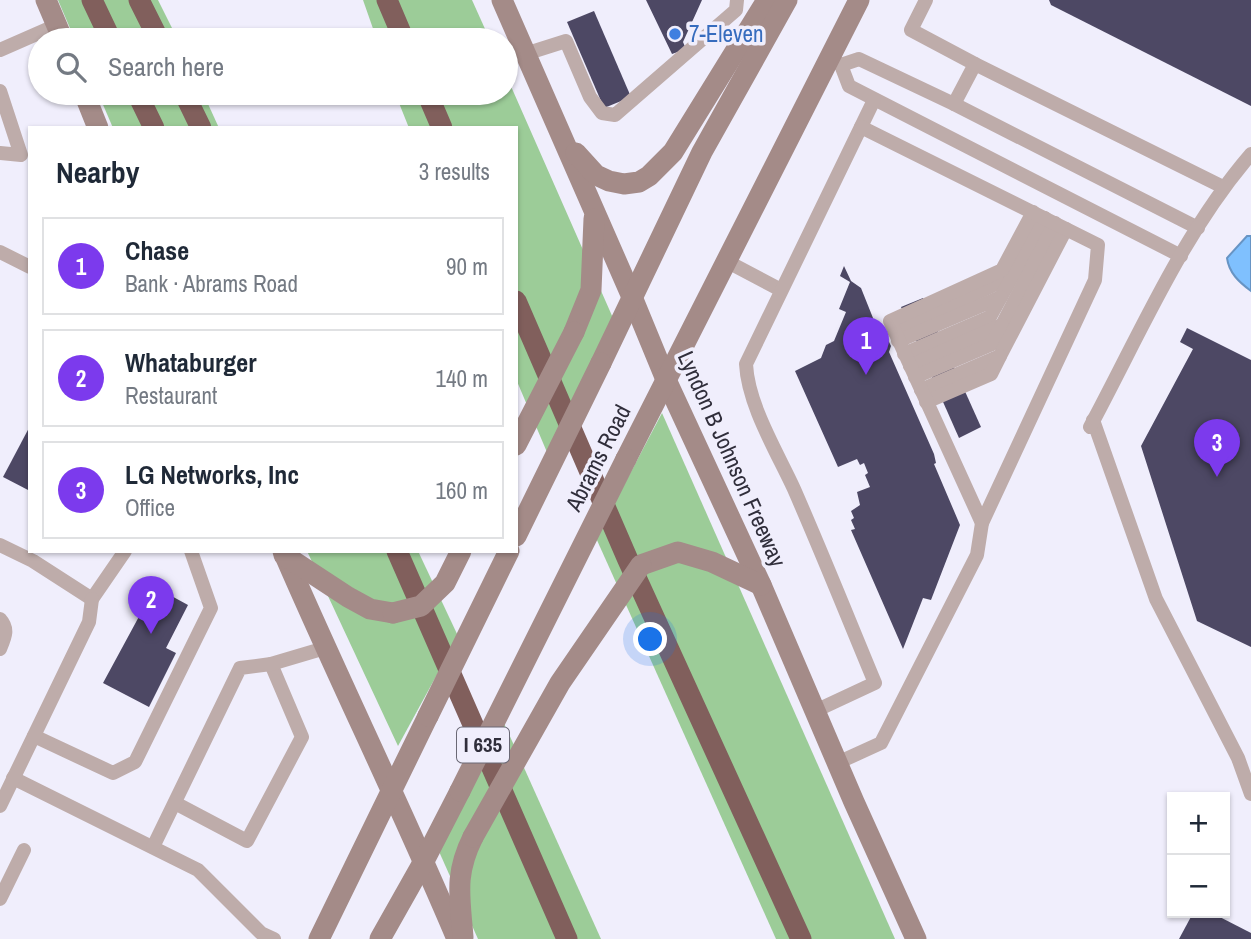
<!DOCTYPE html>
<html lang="en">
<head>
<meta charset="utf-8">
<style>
  :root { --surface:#fff; --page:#f2f2f3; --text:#1f2937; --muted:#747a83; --line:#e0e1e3; --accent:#7c3aed }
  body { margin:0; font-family:"Archivo Narrow",sans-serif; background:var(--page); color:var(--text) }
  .controls { position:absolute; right:21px; bottom:21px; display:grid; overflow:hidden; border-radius:0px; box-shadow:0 2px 5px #0004 }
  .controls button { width:63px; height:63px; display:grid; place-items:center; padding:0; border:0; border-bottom:2px solid var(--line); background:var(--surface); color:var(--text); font:35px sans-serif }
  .you { position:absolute; left:651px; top:640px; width:24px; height:24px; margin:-18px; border:5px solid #fff; border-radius:50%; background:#1a73e8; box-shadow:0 0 0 10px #1a73e833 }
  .badge { display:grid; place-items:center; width:46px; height:46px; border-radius:50%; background:var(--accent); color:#fff; font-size:23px; font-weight:700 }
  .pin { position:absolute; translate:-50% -58px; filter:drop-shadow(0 2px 4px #0008) }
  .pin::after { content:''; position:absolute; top:37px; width:24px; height:21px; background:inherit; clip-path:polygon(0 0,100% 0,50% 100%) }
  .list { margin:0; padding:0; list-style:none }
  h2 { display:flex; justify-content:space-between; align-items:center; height:91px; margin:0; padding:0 28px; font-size:30px }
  h2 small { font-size:23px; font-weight:400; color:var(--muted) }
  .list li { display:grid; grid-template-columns:46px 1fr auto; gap:21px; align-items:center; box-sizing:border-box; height:98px; margin:0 14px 14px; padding:0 14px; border:2px solid var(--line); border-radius:0px }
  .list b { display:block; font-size:26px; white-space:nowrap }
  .list p { margin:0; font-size:23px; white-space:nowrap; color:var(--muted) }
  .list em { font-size:23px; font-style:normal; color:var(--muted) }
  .icon { flex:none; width:38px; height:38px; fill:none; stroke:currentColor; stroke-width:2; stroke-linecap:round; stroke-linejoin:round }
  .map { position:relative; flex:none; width:1251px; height:939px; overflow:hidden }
  .search { position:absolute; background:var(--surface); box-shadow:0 2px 5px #0004; left:28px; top:28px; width:490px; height:77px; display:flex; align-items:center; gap:18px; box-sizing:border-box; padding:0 24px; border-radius:38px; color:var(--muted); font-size:26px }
  .panel { position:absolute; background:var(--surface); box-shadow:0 2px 5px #0004; left:28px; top:126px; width:490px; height:427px; border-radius:0px }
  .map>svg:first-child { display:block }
  .green { fill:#9ccc98 }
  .water { fill:#7fc0fe; stroke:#6794c4; stroke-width:2 }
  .building { fill:#4d4864 }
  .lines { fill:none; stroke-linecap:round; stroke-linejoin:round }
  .lane { stroke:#beacaa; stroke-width:14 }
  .secondary { stroke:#a48b88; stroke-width:21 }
  .highway { stroke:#815f5c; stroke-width:21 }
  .secondary-bridge { stroke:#a48b88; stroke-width:21 }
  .shop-dot { fill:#3f7fe0; stroke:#f0eefc; stroke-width:2.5 }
  .labels { text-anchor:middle; stroke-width:7; stroke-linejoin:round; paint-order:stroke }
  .shield { fill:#f0eefc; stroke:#6a6875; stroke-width:2 }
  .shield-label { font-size:21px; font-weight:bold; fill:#302e3b }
  .shop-label { font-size:23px; fill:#366cbe; stroke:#f0eefc; text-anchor:start }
  .street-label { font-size:23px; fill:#302e3b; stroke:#f0eefc }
</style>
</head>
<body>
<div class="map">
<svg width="1251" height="939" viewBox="0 0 1251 939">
  <rect width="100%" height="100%" fill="#f0eefc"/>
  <g class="green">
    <path d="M58 0H158L178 40H75Z"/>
    <path d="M363 0H472L490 40H377Z"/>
    <path d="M506 75 613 318 549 457 516 379V128H409L395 93H506Z"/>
    <path d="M98 93H203L219 128H113Z"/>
    <path d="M662 413 895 939H776L596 538Z"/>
    <path d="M307 551H418L458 636 398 746Z"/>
    <path d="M503 721 601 939H478L437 847Z"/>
  </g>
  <path class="water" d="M1247 236H1251V291C1239 282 1229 273 1227 258Z"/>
  <g class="building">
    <path d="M646 0H702L683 42 686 49 672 54Z"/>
    <path d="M1049 0H1251V106L1051 5Z"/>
    <path d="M594 11 631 97 604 108 567 22Z"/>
    <path d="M844 266 851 281 861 288 877 328 883 330 891 346 889 352 934 454 936 463 934 464 960 525 931 600 923 598 903 649 851 530 855 529 851 520 854 518 851 511 860 505 857 492 870 487 865 475 868 473 864 463 860 465 857 459 838 467 795 371 821 358 826 345 834 341 846 312 839 309 850 282 840 276Z"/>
    <path d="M923 298 981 427 959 438 901 307Z"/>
    <path d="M1187 328 1251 360V647L1197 621 1141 446 1193 349 1180 342Z"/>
    <path d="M30 426V491L3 477Z"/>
    <path d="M155 587 188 605 166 648 176 653 149 707 103 683Z"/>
    <path d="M1193 913H1212L1251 933V939H1179Z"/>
  </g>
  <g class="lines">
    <g class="lane">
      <path d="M926 0 911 30 975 64 954 104"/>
      <path d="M0 50 57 25"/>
      <path d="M525 54 566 41 590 97 602 113 615 115 736 10 737 0"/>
      <path d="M830 59 841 65 849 86 1181 256"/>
      <path d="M975 64 1223 187"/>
      <path d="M841 65 859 59 954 104 1198 228"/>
      <path d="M0 91 21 155 0 153"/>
      <path d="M0 252 30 267"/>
      <path d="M728 262 781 290"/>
      <path d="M894 331 992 286 1002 270"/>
      <path d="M898 341 1001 297 1045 218"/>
      <path d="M904 354 990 317 1001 297"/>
      <path d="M910 366 1002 325 1055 223"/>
      <path d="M915 377 992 344 1002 325"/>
      <path d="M921 390 1000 356 1066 229"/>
      <path d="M926 402 991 374 1000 356"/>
      <path d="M1093 420 1156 599 1238 758 1251 794"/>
      <path d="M1090 427C1140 334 1182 234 1251 154"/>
      <path d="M982 523 890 321 1002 270 1033 212"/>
      <path d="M0 545 33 561 92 599 125 551"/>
      <path d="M0 619C9 629 5 637 0 649"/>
      <path d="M815 711 875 683C848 618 822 553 794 489 777 452 748 405 746 364L874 100"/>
      <path d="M34 736 113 773 135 762 211 608 191 551"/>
      <path d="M837 763 881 743 977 555 982 523 1095 280 1098 245 861 127"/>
      <path d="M13 778 198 870 261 933 274 939"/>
      <path d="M175 803 247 841 302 737 271 664"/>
      <path d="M0 806 89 622 92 599"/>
      <path d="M153 847 240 668 271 664 325 648"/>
      <path d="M0 899 24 850"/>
    </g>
    <g class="secondary">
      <path d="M46 0 63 40"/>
      <path d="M502 0 632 297 667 382 761 585 854 802 916 939"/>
      <path d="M84 93 98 128"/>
      <path d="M576 153 596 175 609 181 624 184 639 182 649 176 673 152 767 0"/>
      <path d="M574 332 591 290 594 219"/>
      <path d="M601 363 702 152 787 0"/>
      <path d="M626 459 859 0"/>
      <path d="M283 551C339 681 402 808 457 939"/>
      <path d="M284 555 348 597 370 609 393 613"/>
      <path d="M641 565 678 552 712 562 761 585"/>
      <path d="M463 937C460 897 454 875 473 837"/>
      <path d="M319 939 428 716"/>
      <path d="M380 939 424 861 460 791"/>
    </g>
    <g class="highway">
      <path d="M92 0 111 40"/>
      <path d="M139 0 159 40"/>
      <path d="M387 0 404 40"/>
      <path d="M137 93 154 128"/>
      <path d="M184 93 201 128"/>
      <path d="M427 93 442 128"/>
      <path d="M516 301 628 560 801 939"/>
      <path d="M397 551 567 939"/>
    </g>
    <g class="secondary-bridge">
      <path d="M516 445 574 332"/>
      <path d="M516 536 601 363"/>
      <path d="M393 613 421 606 445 583 461 551"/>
      <path d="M428 716 509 551"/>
      <path d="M460 791 626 459"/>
      <path d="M473 837 560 683 641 565"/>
    </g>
  </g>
  <circle class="shop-dot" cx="675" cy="34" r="7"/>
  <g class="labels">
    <rect class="shield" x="457" y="727.5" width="52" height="35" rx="5"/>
    <g class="shield-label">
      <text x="483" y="752">I 635</text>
    </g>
    <g class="shop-label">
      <text x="689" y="42">7-Eleven</text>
    </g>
    <g class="street-label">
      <text transform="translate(598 458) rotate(-63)" y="8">Abrams Road</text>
      <text transform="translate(732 459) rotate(66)" y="8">Lyndon B Johnson Freeway</text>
    </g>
  </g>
</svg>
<div class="controls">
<button>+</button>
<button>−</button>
</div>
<div class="you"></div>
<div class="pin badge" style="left:866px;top:375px">1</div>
<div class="pin badge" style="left:151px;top:634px">2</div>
<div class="pin badge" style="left:1217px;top:477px">3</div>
<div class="search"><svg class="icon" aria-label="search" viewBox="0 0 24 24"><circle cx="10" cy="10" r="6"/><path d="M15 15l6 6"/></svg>Search here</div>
<section class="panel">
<h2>Nearby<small>3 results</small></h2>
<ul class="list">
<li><span class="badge">1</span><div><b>Chase</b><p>Bank · Abrams Road</p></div><em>90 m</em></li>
<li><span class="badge">2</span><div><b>Whataburger</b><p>Restaurant</p></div><em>140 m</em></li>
<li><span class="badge">3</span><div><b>LG Networks, Inc</b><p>Office</p></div><em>160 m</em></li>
</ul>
</section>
</div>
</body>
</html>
